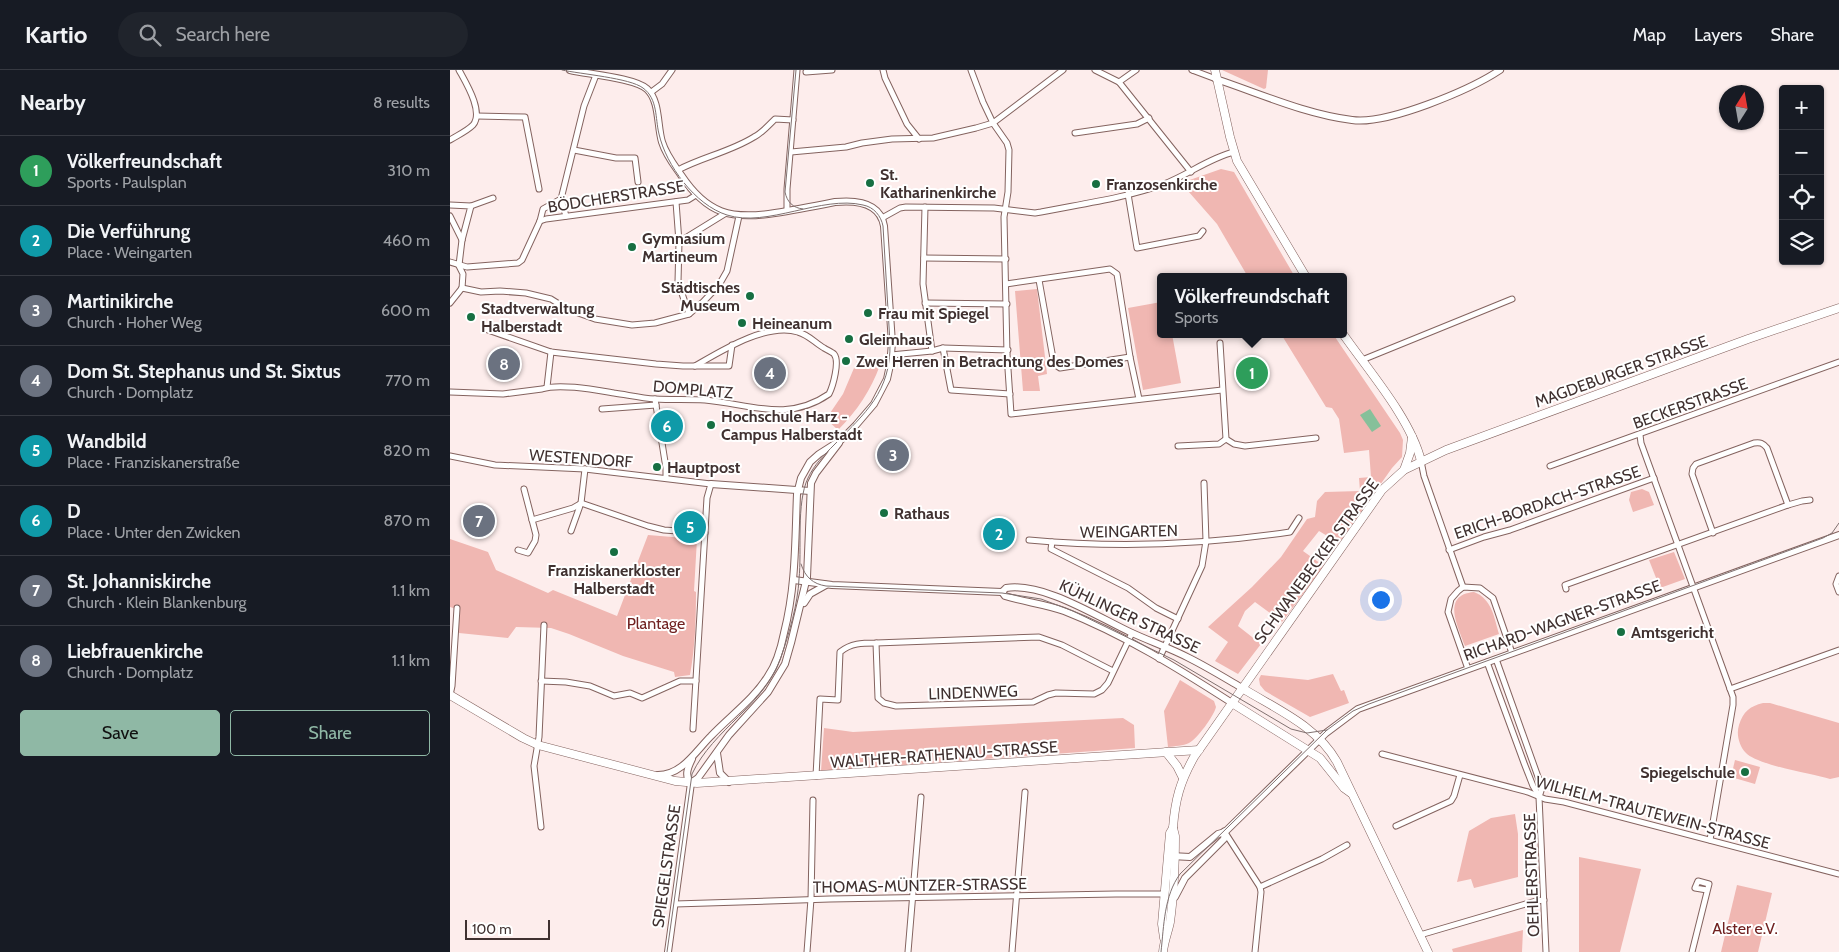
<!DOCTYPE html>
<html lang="en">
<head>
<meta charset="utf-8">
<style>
  :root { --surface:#171b24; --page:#20242c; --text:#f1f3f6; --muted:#9ea1a6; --line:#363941; --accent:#8fb8a5 }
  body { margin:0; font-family:Cabin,sans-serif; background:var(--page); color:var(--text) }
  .controls { position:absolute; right:15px; top:15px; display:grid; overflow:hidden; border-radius:5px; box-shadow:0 1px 4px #0004 }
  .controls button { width:45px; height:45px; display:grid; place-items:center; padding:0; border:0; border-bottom:1px solid var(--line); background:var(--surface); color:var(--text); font:25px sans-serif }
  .compass { position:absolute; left:1269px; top:15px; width:45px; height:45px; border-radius:50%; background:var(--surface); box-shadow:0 1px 4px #0004; rotate:11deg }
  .scale { position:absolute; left:15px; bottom:12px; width:85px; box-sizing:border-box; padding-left:5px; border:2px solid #403130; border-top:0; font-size:14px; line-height:18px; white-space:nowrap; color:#403130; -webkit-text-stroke:4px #fff; paint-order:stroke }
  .you { position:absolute; left:930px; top:529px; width:18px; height:18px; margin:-12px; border:4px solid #fff; border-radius:50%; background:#1a73e8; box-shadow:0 0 0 8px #1a73e833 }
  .badge { display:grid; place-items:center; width:32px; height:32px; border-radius:50%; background:var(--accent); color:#fff; font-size:16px; font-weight:700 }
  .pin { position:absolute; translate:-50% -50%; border:2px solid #fff; box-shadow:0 1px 5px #0006 }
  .popup { position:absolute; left:707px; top:203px; width:190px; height:65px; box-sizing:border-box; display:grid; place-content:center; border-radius:5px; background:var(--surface); filter:drop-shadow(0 1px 4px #0005); font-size:16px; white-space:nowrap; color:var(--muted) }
  .popup b { font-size:19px; color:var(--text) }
  .popup::after { content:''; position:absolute; left:50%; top:100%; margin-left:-10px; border:10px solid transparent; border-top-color:var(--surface) }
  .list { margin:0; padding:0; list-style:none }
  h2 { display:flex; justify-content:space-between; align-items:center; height:65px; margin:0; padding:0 20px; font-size:21px }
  h2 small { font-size:16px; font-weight:400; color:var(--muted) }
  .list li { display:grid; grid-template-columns:32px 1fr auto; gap:15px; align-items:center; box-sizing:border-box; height:70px; padding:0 20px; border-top:1px solid var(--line) }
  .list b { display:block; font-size:19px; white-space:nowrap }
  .list p { margin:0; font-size:16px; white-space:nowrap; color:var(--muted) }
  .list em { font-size:16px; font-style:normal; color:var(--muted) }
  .actions { display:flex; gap:10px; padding:15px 20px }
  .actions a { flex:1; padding:11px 0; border:1px solid var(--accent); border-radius:5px; text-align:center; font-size:18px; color:var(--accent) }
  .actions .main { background:var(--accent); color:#111 }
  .icon { flex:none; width:28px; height:28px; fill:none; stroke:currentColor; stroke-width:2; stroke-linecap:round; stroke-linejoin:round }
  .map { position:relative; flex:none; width:1389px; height:882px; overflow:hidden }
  header { display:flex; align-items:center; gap:30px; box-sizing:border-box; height:70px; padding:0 25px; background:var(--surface); border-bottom:1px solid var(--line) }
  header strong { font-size:24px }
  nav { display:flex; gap:28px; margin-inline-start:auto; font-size:18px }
  .search { width:350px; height:45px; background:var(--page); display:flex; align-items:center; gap:12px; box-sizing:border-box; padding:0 18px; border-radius:28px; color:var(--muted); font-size:19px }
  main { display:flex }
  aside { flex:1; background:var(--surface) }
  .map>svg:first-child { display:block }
  .green { fill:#f0b7b2 }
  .water { fill:#86c09a }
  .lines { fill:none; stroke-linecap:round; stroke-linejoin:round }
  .minor-casing { stroke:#84635f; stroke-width:7 }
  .tertiary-casing { stroke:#84635f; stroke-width:8 }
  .secondary-casing { stroke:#84635f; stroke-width:9 }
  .primary-casing { stroke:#84635f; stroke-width:9 }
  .minor { stroke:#fff; stroke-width:5 }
  .tertiary { stroke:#fff; stroke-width:6 }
  .secondary { stroke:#fff; stroke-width:8 }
  .primary { stroke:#fff; stroke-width:8 }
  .tram { stroke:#807170; stroke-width:1 }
  .poi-dot { fill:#176f42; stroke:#fff; stroke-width:2 }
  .labels { text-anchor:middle; stroke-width:4; stroke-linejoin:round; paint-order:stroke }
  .poi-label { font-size:16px; font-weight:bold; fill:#403130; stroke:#fff; text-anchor:start }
  .street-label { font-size:16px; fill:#403130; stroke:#fff }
  .park-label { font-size:16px; fill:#712221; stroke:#fff }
</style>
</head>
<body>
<header>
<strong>Kartio</strong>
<div class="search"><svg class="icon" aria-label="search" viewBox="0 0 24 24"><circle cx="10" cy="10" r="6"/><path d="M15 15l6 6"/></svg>Search here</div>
<nav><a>Map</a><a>Layers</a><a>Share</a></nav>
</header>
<main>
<aside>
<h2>Nearby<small>8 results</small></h2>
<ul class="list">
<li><span class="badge" style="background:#2e9e5b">1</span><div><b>Völkerfreundschaft</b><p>Sports · Paulsplan</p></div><em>310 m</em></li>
<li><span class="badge" style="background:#0f9aa8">2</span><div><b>Die Verführung</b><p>Place · Weingarten</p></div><em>460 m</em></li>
<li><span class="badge" style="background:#6b7280">3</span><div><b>Martinikirche</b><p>Church · Hoher Weg</p></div><em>600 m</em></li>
<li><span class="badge" style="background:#6b7280">4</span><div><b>Dom St. Stephanus und St. Sixtus</b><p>Church · Domplatz</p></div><em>770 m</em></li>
<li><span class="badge" style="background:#0f9aa8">5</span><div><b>Wandbild</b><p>Place · Franziskanerstraße</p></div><em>820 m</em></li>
<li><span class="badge" style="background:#0f9aa8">6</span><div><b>D</b><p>Place · Unter den Zwicken</p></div><em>870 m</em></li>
<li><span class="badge" style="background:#6b7280">7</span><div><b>St. Johanniskirche</b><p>Church · Klein Blankenburg</p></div><em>1.1 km</em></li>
<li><span class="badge" style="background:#6b7280">8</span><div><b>Liebfrauenkirche</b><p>Church · Domplatz</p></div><em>1.1 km</em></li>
</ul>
<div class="actions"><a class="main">Save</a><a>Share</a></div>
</aside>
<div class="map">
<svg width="1389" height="882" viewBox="0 0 1389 882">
  <rect width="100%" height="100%" fill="#fdedec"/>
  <g class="green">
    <path d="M772 0H818L816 18 814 19Z"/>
    <path d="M771 99 784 102 845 207H798L767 154 731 113Z"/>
    <path d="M587 219 597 304 588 306 590 321H573L565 221Z"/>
    <path d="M711 232V264H722L731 313 693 320 678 238Z"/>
    <path d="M831 264H883L950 363 953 370 952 387 942 398 889 473 869 461 853 481 874 496 832 552 805 532 795 541 788 556 811 574 788 604 765 591 778 572 758 557 802 517 831 487 857 449 865 447 867 431 875 422 910 421 909 408 921 407 919 380 894 383 889 349 882 338 876 337Z"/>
    <path d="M407 291 430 295C421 320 407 341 388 360L376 349 393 324Z"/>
    <path d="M1192 419 1199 422 1204 435 1183 442 1179 430 1181 422Z"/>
    <path d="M198 465 247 469 244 521 246 522C246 550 245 578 240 605L225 607 224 602 173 586 119 564 101 558 66 557 58 568 9 563V540L0 537V469L38 482 46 500 98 523 103 520 167 546Z"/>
    <path d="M1224 482 1235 509 1210 518 1199 490Z"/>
    <path d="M1024 522C1042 529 1044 547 1049 564L1015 576C1008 556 991 525 1024 522Z"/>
    <path d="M883 604 891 621 894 620 899 633 860 647 815 621 810 615 809 609 811 605 858 610Z"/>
    <path d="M730 610 764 631 766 637C764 646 747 669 739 673 733 676 725 676 718 677L714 641Z"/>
    <path d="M1313 633H1320L1389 653V707L1380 709C1363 704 1307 695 1296 683 1289 676 1286 664 1289 655 1293 642 1300 636 1313 633Z"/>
    <path d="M673 648 684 655 685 678 371 701 374 658 403 662Z"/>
    <path d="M1285 690 1310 697 1305 714 1281 707Z"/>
    <path d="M1065 744 1068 764V807L1024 818 1021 809 1007 812 1019 761 1041 748Z"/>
    <path d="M1129 787 1191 799 1170 882H1129Z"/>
    <path d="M1287 815 1322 823 1308 882H1271Z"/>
    <path d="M1073 860 1072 882H1003L1002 879Z"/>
  </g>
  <path class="water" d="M920 339 931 356 922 362 910 345Z"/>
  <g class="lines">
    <g class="minor-casing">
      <g id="minor">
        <path d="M433 0 435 8 457 54 469 69"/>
        <path d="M521 0 533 32 543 53 557 73 559 80 558 122 554 147 557 284 561 344 772 320"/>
        <path d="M645 0 669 12 741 102"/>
        <path d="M742 0 766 9"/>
        <path d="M356 2 382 0"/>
        <path d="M669 12 686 0"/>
        <path d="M200 23 212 14 222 0"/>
        <path d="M27 46 75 47 89 119"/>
        <path d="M625 63 687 54 699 48"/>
        <path d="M0 70C8 65 17 61 23 55 34 42 16 13 9 0"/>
        <path d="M124 80 166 88H185L188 112"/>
        <path d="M341 82 396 77 412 73 442 69 483 68 526 58 543 53 613 0"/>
        <path d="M228 100C252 87 280 82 304 67 312 63 319 55 325 49L343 50"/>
        <path d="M678 124 687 178 749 166 753 161"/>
        <path d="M226 132 229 172 228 212 239 244"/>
        <path d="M0 135 21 136 12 170 9 195"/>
        <path d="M21 136 43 128"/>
        <path d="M475 137 473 214 482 281 493 278 501 320 560 324"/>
        <path d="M337 141V119L347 0"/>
        <path d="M0 146 12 170"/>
        <path d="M116 146 111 129 134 36 146 5"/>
        <path d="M432 148 450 138 456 137 544 138 585 143 591 142C631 134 676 128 714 114 738 105 759 88 784 82"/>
        <path d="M90 151 96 149 238 130 246 125"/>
        <path d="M229 172 276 143"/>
        <path d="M474 188 556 189"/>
        <path d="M0 192 17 197 68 193 72 190 90 151 93 139 111 129"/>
        <path d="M9 196 13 204 12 218"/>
        <path d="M589 210 604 294 610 298 680 287"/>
        <path d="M556 214 660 199 667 204 680 287 689 329"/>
        <path d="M12 218 31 222 50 221 76 223 101 229 117 239 145 249 182 255 205 253 239 244 253 232 269 215 277 201 289 146"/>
        <path d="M0 233 12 218"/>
        <path d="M475 233 557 234"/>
        <path d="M35 259 101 282 206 294 233 296H279L282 275"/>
        <path d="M770 273 776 369 784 374 795 376 866 368"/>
        <path d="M493 278 558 280"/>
        <path d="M441 285 482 281"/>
        <path d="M912 290 1062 229"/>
        <path d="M97 317 101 282"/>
        <path d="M0 322 53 324 92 319C109 313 146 320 164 323 178 325 191 328 205 329 222 330 238 329 255 330 300 334 337 353 379 324 383 316 390 291 384 284 382 282 377 280 374 278 365 273 359 265 348 262 317 252 271 281 245 296"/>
        <path d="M205 329 216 398V408"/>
        <path d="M152 339 206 335"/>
        <path d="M1190 365 1191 373 1283 627V635L1260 770"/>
        <path d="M728 376 769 374 776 369"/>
        <path d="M0 386 45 395 135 399 261 414 257 428 243 659"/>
        <path d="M971 391 974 406 1013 517"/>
        <path d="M1100 396 1389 292"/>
        <path d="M131 433 198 456 214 460 255 463"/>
        <path d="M82 450 123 438 130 434"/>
        <path d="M121 461 131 433 135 399"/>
        <path d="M1263 463 1242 404 1243 398 1246 394 1304 373C1310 372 1313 373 1317 378L1338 435"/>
        <path d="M579 470C665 478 754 475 840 462L849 448"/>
        <path d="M602 472 601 479 678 518 706 538 728 549"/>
        <path d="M68 480 78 483 85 471 86 465 74 419"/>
        <path d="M999 480 1034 467 1060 460 1204 408"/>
        <path d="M1389 506 1386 514 1389 522"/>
        <path d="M1116 519 1115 515 1338 435 1352 431 1360 430"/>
        <path d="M426 573 428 628 434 633 446 636 583 632 598 625 606 623 644 624 652 620 658 613 682 563"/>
        <path d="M709 589 752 496 756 471 754 413"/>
        <path d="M1046 589 1092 718 1089 727 1096 882"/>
        <path d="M1037 592 1074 693 1083 716 1089 726"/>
        <path d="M1018 599 998 542 1001 529 1008 521 1013 517 1030 518 1043 528 1062 583"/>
        <path d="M91 611 116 612 140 616 164 626 180 623 192 628 230 611H246"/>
        <path d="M1280 619 1389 580"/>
        <path d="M0 625 2 616 7 538"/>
        <path d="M932 684 1078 722 1095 729 1114 732 1389 804"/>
        <path d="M366 706 370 629 388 630 390 582C401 573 412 573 426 573L589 567 612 575 663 601"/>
        <path d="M946 756 1001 731 1004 726 1010 705"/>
        <path d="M91 757 84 696 89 667 94 555"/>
        <path d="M774 761 810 817 811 822 805 882"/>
        <path d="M810 817 872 789 897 775"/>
        <path d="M225 834 380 829 666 824H715"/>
        <path d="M970 865 1086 831 1094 830"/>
        <path d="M357 882 361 829 363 730"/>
        <path d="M458 882 471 727"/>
        <path d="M562 882 575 722"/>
        <path d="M1242 882 1259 814 1248 811 1245 818 1257 820"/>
      </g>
    </g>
    <g class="tertiary-casing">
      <g id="tertiary">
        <path d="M120 0C137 4 185 8 197 19 210 31 207 56 212 72 216 85 224 95 231 105 257 144 281 150 325 143 345 140 365 136 385 132 405 130 430 132 434 156L442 273 440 295 437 309 424 334 406 355 391 370 369 384 360 392 351 408 347 424C345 472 346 516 334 563 331 578 327 593 318 606 304 629 280 646 261 666 245 682 232 705 208 705"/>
        <path d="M766 9C811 24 855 44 902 50 937 55 1020 20 1050 0"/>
        <path d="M261 414 360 421"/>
        <path d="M344 510 382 515 552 522 556 518C593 512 646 546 680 562 699 571 720 578 739 588 757 597 775 608 792 618"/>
        <path d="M552 522 555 526C574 532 595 534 614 541 673 564 729 599 782 633"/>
        <path d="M354 533 360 524 376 515"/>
        <path d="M267 683 270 703 279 712"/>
        <path d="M241 713 248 708 279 665 318 622 335 594 341 573 357 507 361 413 366 403 389 373"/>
        <path d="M241 713C234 706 238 697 242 689"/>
        <path d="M721 786 740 787 768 764 775 762 876 663 908 639 1389 465"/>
        <path d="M725 827 735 808 774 769 775 762"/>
        <path d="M218 882 241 713"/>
      </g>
    </g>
    <g class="secondary-casing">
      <g id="secondary">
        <path d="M765 0 780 67 787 91 856 207"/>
        <path d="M893 264C918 300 961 349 971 391"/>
        <path d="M954 400 960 383 962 367"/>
        <path d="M792 618C826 639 867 656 887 692L978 882"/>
        <path d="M782 633 870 688 894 718 901 723"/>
      </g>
    </g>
    <g class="primary-casing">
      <g id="primary">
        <path d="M0 625 73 668 88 675 225 711 247 713 749 680"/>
        <path d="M716 682 727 696 733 708"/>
        <path d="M714 868 712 854 720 763 723 758C725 730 730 712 744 687L932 420 954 400 996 380 1298 269 1389 238"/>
        <path d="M713 882C714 871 718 862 720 852 724 823 725 795 725 766L723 758"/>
      </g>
    </g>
    <use href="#minor" class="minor"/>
    <use href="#tertiary" class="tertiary"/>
    <use href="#secondary" class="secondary"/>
    <use href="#primary" class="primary"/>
    <g class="tram">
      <path d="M112 0C130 4 180 8 193 18 208 29 205 48 209 64 216 95 245 135 277 145 317 158 372 125 413 135 424 137 431 146 433 156L440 273C441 322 415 343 384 375 374 385 364 395 358 408 346 433 352 480 349 509 348 533 339 564 331 587 315 635 263 659 242 704L217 882"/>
      <path d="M346 0 335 122C337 132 343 138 353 139"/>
      <path d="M351 494C355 507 363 514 376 516L552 523 591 529 623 541 724 590 841 659 857 663 877 660"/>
      <path d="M711 882C714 855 714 826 730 804L877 660 903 641 919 634 1373 468 1382 463 1389 453"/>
    </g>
  </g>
  <g class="poi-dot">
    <circle cx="420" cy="113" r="5"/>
    <circle cx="646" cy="114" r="5"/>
    <circle cx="182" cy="177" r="5"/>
    <circle cx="300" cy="226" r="5"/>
    <circle cx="418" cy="243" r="5"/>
    <circle cx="21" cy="247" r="5"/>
    <circle cx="292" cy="253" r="5"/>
    <circle cx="399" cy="269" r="5"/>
    <circle cx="396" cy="291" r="5"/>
    <circle cx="261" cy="355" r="5"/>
    <circle cx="207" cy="397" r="5"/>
    <circle cx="434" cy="443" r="5"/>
    <circle cx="164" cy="482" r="5"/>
    <circle cx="1171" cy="562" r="5"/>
    <circle cx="1295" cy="702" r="5"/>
  </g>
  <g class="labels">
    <g class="poi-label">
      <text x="430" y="110">St.<tspan x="430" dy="18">Katharinenkirche</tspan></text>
      <text x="656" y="120">Franzosenkirche</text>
      <text x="192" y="174">Gymnasium<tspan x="192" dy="18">Martineum</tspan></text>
      <text x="290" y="223" text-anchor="end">Städtisches<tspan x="290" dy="18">Museum</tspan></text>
      <text x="31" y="244">Stadtverwaltung<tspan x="31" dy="18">Halberstadt</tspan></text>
      <text x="428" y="249">Frau mit Spiegel</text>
      <text x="302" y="259">Heineanum</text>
      <text x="409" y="275">Gleimhaus</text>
      <text x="406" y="297">Zwei Herren in Betrachtung des Domes</text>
      <text x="271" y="352">Hochschule Harz -<tspan x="271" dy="18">Campus Halberstadt</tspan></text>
      <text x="217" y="403">Hauptpost</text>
      <text x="444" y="449">Rathaus</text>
      <text x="164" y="506" text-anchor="middle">Franziskanerkloster<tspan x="164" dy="18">Halberstadt</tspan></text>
      <text x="1181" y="568">Amtsgericht</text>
      <text x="1285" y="708" text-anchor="end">Spiegelschule</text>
    </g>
    <g class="street-label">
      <text transform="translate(166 126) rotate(-9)" y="6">BÖDCHERSTRASSE</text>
      <text transform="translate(1171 301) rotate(-20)" y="6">MAGDEBURGER STRASSE</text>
      <text transform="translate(243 319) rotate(5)" y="6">DOMPLATZ</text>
      <text transform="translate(1240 333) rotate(-20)" y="6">BECKERSTRASSE</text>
      <text transform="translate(131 388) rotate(4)" y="6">WESTENDORF</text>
      <text transform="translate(1097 432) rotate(-19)" y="6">ERICH-BORDACH-STRASSE</text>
      <text transform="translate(679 461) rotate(-1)" y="6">WEINGARTEN</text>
      <text transform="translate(866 491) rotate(-54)" y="6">SCHWANEBECKER STRASSE</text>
      <text transform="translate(680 546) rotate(25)" y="6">KÜHLINGER STRASSE</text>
      <text transform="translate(1112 550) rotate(-20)" y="6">RICHARD-WAGNER-STRASSE</text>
      <text transform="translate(523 622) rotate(-2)" y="6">LINDENWEG</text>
      <text transform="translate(494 684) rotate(-4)" y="6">WALTHER-RATHENAU-STRASSE</text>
      <text transform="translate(1203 742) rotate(15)" y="6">WILHELM-TRAUTEWEIN-STRASSE</text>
      <text transform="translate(216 796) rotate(-82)" y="6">SPIEGELSTRASSE</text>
      <text transform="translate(1081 805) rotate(-92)" y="6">OEHLERSTRASSE</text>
      <text transform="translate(470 815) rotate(-1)" y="6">THOMAS-MÜNTZER-STRASSE</text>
    </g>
    <g class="park-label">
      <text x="206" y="559">Plantage</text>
      <text x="1295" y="864">Alster e.V.</text>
    </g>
  </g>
</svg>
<div class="controls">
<button>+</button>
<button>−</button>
<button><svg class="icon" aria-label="locate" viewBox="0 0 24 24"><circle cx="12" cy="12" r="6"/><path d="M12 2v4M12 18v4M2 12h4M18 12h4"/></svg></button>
<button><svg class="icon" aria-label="layers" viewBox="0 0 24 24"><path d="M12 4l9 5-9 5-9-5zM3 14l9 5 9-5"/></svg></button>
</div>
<svg class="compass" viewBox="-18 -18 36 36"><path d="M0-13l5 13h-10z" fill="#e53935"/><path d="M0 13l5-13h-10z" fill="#9ea1a6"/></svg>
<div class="scale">100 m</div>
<div class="you"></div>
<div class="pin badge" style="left:802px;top:303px;background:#2e9e5b">1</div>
<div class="popup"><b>Völkerfreundschaft</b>Sports</div>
<div class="pin badge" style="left:549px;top:464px;background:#0f9aa8">2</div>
<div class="pin badge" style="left:443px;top:385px;background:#6b7280">3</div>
<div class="pin badge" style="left:320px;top:303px;background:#6b7280">4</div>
<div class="pin badge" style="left:240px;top:457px;background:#0f9aa8">5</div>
<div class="pin badge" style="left:217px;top:356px;background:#0f9aa8">6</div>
<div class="pin badge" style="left:29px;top:451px;background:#6b7280">7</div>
<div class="pin badge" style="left:54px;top:294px;background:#6b7280">8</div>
</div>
</main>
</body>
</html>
